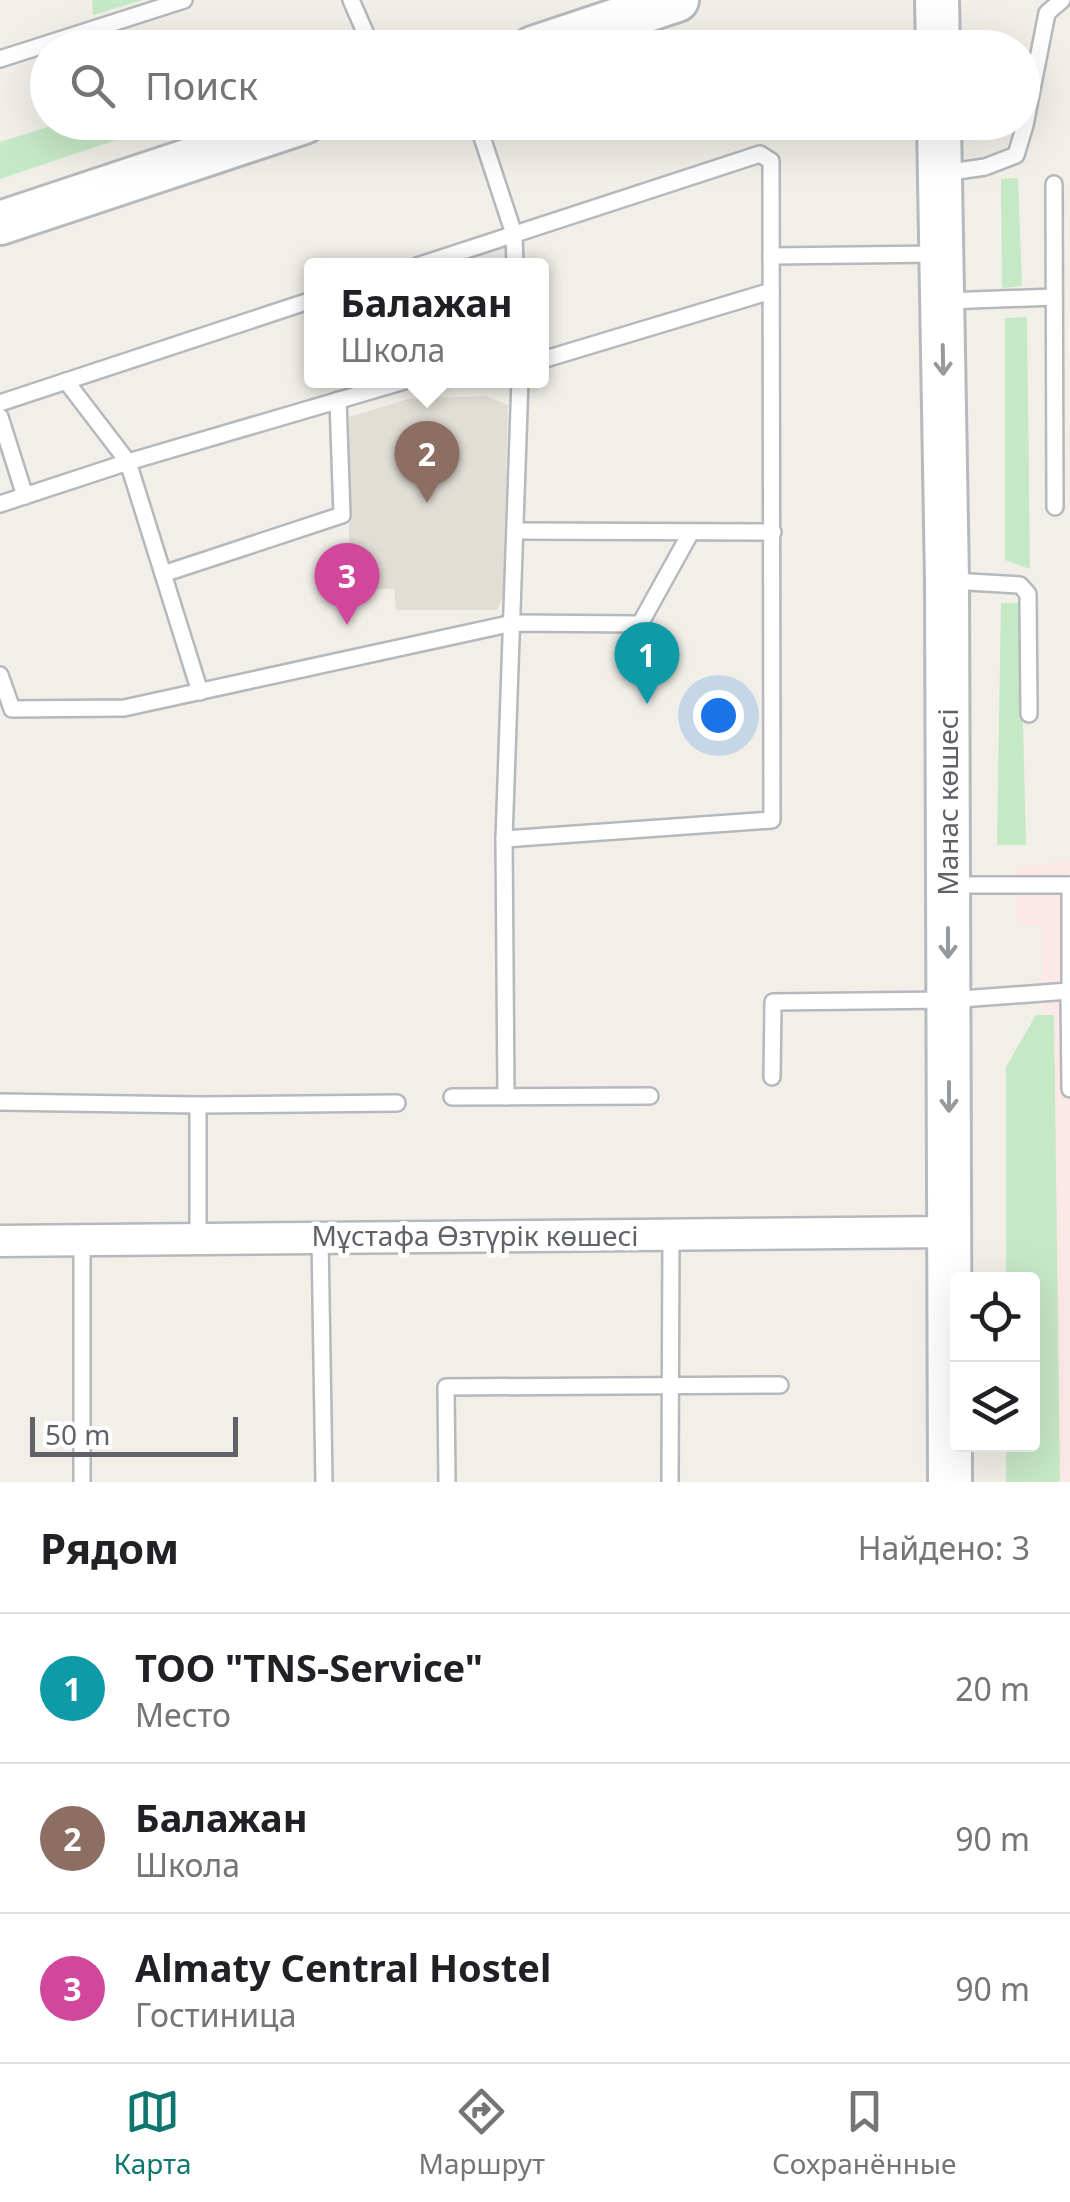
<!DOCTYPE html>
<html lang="ru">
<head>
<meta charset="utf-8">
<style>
  :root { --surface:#fff; --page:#f2f2f2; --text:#202124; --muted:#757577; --line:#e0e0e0; --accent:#0f766e }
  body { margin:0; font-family:"Noto Sans",sans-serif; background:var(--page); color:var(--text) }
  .controls { position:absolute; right:30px; bottom:30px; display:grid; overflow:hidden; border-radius:10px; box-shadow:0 10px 40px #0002 }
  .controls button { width:90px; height:90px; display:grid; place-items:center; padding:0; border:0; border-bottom:2px solid var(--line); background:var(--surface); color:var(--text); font:50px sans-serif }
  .scale { position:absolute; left:30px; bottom:25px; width:208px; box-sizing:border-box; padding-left:10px; border:5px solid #5f6368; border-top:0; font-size:28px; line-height:35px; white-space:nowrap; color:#5f6368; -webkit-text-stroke:8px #fff; paint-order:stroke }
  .you { position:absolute; left:718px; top:715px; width:35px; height:35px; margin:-25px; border:8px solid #fff; border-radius:50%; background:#1a73e8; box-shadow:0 0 0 15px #1a73e833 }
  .badge { display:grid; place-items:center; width:65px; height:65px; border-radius:50%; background:var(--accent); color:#fff; font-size:32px; font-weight:700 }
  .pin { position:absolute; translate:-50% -82px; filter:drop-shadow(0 2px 5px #0008) }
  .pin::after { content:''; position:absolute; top:52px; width:35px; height:30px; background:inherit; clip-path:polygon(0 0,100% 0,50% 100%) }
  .popup { position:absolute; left:304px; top:258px; width:245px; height:130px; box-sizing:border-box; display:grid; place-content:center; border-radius:10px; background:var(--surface); filter:drop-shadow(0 2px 8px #0005); font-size:32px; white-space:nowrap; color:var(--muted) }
  .popup b { font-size:38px; color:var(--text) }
  .popup::after { content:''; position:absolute; left:50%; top:100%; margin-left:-20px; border:20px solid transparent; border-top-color:var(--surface) }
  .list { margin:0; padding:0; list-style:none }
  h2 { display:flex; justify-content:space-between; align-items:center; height:130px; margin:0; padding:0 40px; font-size:42px }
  h2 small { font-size:32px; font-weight:400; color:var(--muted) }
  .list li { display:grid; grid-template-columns:65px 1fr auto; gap:30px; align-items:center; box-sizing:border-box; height:150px; padding:0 40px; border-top:2px solid var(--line) }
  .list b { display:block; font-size:38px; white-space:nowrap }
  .list p { margin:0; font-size:32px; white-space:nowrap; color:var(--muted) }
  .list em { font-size:32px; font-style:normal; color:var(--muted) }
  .icon { flex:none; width:55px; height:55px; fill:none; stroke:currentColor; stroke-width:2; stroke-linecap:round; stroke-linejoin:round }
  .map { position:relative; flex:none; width:1070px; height:1482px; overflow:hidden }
  .search { position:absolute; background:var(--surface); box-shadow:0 10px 40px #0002; left:30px; right:30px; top:30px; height:110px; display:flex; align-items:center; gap:25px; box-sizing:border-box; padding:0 35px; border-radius:55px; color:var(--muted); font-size:38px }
  .sheet { height:580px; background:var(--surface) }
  nav { display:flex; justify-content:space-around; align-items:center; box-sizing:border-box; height:140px; border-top:2px solid var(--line); background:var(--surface); font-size:28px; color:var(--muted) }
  nav a { display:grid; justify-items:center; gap:5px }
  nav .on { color:var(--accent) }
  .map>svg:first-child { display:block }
  .education { fill:#e1ded6 }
  .medical { fill:#fce8e6 }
  .green { fill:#c5e8c5 }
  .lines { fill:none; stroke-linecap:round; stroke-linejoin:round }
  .lane-casing { stroke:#b5b8bc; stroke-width:20 }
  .street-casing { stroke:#b5b8bc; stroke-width:35 }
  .secondary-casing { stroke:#b6babf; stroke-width:48 }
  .lane { stroke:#fff; stroke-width:15 }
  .street { stroke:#fff; stroke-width:30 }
  .secondary { stroke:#fff; stroke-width:42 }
  .oneway { stroke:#979a9d }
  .labels { text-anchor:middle; stroke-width:9; stroke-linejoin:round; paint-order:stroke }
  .street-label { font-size:28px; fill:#5f6368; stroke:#fff }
</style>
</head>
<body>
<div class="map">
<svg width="1070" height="1482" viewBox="0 0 1070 1482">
  <rect width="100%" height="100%" fill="#f1efe8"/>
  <path class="education" d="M486 396 508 405 503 597 497 610H396L394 589H349V417L408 399Z"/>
  <path class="medical" d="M1070 860V1482H1021L1032 1444V1280L1044 1054 1042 925H1017L1016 868Z"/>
  <g class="green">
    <path d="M92 0H143L93 15Z"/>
    <path d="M328 30 349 47H275Z"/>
    <path d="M64 122H167V123L0 179V142Z"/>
    <path d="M1018 178 1022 286 1002 288 1001 179Z"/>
    <path d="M1027 317 1030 569 1005 560V318Z"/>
    <path d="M1001 603H1020L1026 845H997Z"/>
    <path d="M1036 1015H1054L1060 1482H1006V1445L1032 1444V1280L1006 1279V1067Z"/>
  </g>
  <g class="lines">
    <g class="lane-casing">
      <g id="lane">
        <path d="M351 0 372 48"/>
        <path d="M0 59 184 0"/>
        <path d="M477 122 514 234 515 266"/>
        <path d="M944 173 985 167 1016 155 1025 125 1047 13 1062 0"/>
        <path d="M1054 184 1055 507"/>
        <path d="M771 256 938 254"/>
        <path d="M417 266 760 154 771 161 772 820 504 839"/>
        <path d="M946 301 1054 297"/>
        <path d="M542 360 771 291"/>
        <path d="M66 381 128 462 200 692"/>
        <path d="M0 403 312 300"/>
        <path d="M0 417 25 496"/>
        <path d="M0 504 128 462 408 380"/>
        <path d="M517 531 773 532"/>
        <path d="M163 574 342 515 338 400"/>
        <path d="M951 581 1020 585 1028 594 1029 714"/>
        <path d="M0 675 12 709 124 708 513 623 640 624 691 532"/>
        <path d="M949 885H1070"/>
        <path d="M1070 885V991"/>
        <path d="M772 1077 773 1002 948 1000 1069 991 1070 1089"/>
        <path d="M452 1097 650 1096"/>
        <path d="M506 1097 504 839 520 380"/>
        <path d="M0 1102 198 1105 397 1103"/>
        <path d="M198 1105V1239"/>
        <path d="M320 1237 324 1482"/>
        <path d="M82 1240V1482"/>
        <path d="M447 1482 446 1387 780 1385"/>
        <path d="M670 1482 671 1234"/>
      </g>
    </g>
    <g class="street-casing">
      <path id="street" d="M0 1241 949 1232"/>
    </g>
    <g class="secondary-casing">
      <g id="secondary">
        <path d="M937 0 938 48"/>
        <path d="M533 48 677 0"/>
        <path d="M939 122 947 581 950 1482"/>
        <path d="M0 223 304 122"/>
      </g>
    </g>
    <use href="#lane" class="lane"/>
    <use href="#street" class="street"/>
    <use href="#secondary" class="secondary"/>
  </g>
  <defs><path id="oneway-shaft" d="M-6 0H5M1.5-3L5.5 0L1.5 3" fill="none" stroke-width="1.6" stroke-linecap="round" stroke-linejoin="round" transform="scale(2.5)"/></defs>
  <g class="oneway">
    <use href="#oneway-shaft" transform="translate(943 360) rotate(89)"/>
    <use href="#oneway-shaft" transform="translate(948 943) rotate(90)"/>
    <use href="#oneway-shaft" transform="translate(949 1097) rotate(90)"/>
  </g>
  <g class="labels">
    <g class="street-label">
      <text transform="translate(948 802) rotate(-90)" y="10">Манас көшесі</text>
      <text x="475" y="1246">Мұстафа Өзтүрік көшесі</text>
    </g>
  </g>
</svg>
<div class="controls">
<button><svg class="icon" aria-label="locate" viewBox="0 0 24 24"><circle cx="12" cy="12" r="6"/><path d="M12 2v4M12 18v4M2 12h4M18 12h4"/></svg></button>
<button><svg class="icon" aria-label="layers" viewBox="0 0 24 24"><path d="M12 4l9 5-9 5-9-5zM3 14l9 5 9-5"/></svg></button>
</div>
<div class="scale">50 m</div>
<div class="you"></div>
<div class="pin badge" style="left:647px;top:704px;background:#0f9aa8">1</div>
<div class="pin badge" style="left:427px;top:503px;background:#8d6e63">2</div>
<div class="popup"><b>Балажан</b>Школа</div>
<div class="pin badge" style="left:347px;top:625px;background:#d1479c">3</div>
<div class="search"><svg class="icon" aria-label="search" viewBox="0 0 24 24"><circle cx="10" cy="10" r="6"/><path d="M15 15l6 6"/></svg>Поиск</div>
</div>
<section class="sheet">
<h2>Рядом<small>Найдено: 3</small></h2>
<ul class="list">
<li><span class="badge" style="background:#0f9aa8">1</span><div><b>ТОО &quot;TNS-Service&quot;</b><p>Место</p></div><em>20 m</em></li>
<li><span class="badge" style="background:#8d6e63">2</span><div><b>Балажан</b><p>Школа</p></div><em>90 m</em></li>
<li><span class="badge" style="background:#d1479c">3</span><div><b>Almaty Central Hostel</b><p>Гостиница</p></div><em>90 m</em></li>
</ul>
</section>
<nav>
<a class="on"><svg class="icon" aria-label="map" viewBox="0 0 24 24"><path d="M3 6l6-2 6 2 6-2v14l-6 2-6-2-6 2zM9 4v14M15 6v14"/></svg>Карта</a>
<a><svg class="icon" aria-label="directions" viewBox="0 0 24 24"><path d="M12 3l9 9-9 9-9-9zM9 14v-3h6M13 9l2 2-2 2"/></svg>Маршрут</a>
<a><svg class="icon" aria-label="saved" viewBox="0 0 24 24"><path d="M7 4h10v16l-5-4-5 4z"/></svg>Сохранённые</a>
</nav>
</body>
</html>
